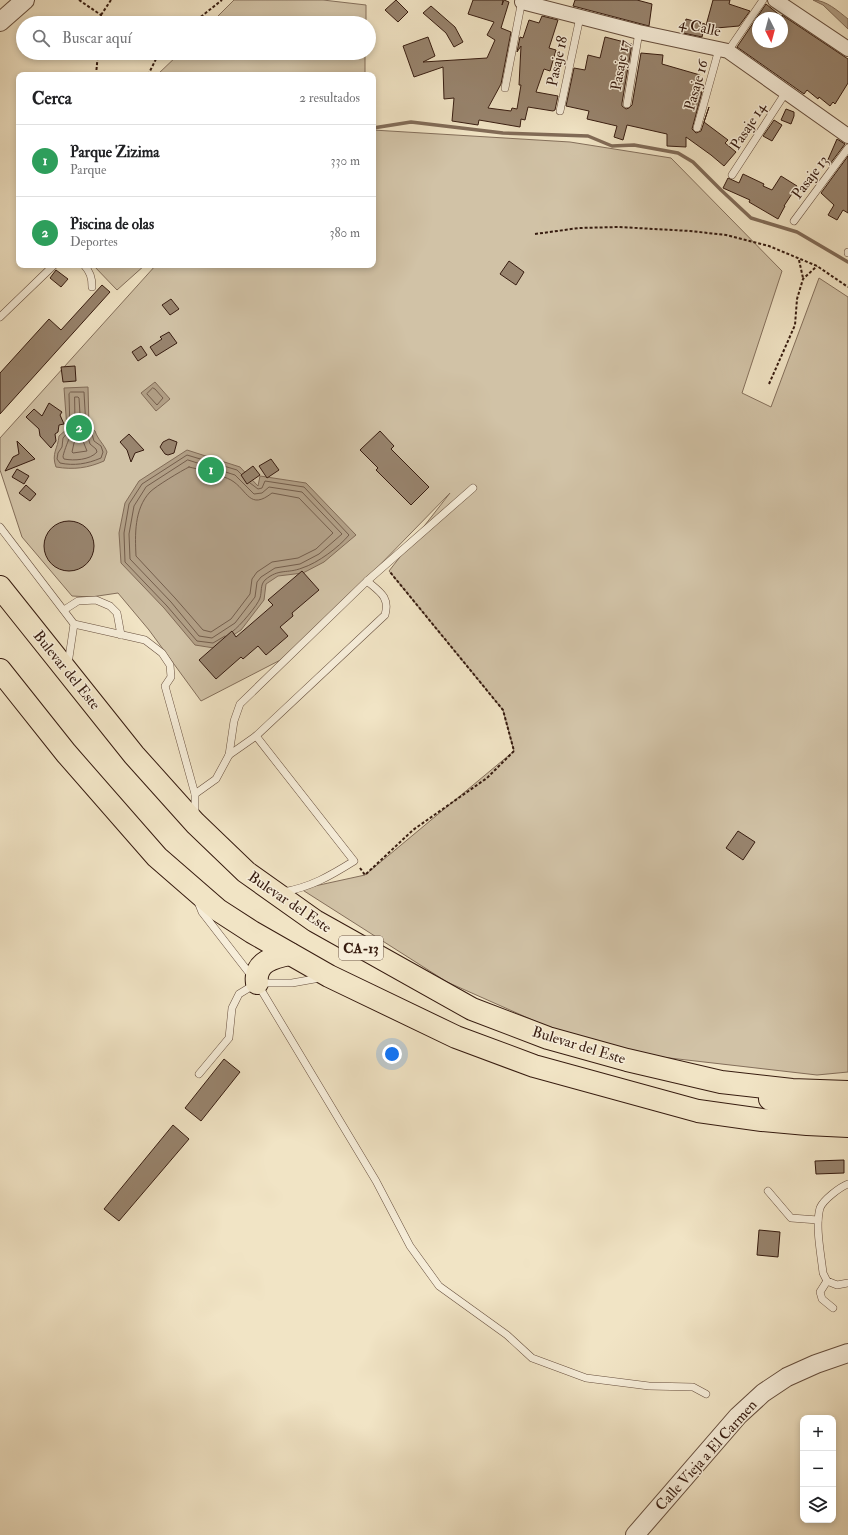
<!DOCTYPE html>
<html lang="es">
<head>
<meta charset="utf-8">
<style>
  :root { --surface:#fff; --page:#f6f6f6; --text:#202124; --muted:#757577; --line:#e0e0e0; --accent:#8f2418 }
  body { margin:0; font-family:"IM FELL Double Pica",serif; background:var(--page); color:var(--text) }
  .controls { position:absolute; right:12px; bottom:12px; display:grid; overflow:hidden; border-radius:8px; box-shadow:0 2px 6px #0003 }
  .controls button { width:36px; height:36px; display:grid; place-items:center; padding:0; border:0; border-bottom:1px solid var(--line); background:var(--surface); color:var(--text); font:20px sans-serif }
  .compass { position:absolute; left:752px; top:12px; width:36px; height:36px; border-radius:50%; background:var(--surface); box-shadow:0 2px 6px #0003; rotate:174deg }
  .you { position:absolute; left:392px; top:1054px; width:14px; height:14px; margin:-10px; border:3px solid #fff; border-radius:50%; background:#1a73e8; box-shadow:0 0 0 6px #1a73e833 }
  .badge { display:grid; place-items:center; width:26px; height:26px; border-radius:50%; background:var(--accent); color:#fff; font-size:13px; font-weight:700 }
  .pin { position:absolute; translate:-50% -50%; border:2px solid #fff; box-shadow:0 1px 4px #0006 }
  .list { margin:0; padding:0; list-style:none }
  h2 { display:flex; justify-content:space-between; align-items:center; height:52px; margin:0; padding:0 16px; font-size:17px }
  h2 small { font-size:13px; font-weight:400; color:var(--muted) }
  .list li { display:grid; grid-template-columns:26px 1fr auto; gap:12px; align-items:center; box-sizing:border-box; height:72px; padding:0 16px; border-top:1px solid var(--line) }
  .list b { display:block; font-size:15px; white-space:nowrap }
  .list p { margin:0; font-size:13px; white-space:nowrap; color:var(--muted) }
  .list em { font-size:13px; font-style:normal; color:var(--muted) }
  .icon { flex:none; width:22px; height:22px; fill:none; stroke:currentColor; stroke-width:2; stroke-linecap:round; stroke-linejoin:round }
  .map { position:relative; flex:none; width:848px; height:1535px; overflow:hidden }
  .search { position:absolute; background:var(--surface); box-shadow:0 2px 6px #0003; left:16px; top:16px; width:360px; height:44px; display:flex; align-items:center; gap:10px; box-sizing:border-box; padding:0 14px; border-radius:22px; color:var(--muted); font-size:15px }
  .panel { position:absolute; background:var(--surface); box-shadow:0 2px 6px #0003; left:16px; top:72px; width:360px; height:196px; border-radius:8px }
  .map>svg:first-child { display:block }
  .green { fill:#d1c2a6; stroke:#846f5b }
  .water { fill:#b2a087; stroke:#816b57 }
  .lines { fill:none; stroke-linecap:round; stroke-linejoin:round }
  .shore { stroke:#745e4c; stroke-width:1 }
  .stream { stroke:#816b57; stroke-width:3.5 }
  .building { fill:#98846e; stroke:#371c10; fill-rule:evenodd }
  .service-casing { stroke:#664e3d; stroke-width:8 }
  .minor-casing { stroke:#664e3d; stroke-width:16 }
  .tertiary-casing { stroke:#664e3d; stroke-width:20 }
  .trunk-casing { stroke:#371c10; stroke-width:24 }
  .path { stroke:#371c10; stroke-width:2; stroke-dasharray:3 2; stroke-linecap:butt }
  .service { stroke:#f6edd9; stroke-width:7 }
  .minor { stroke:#f6edd9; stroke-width:14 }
  .tertiary { stroke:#f6edd9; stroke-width:18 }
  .trunk { stroke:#f1e4c5; stroke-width:22 }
  .labels { text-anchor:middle; stroke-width:3; stroke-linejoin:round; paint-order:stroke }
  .shield { fill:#f6edd9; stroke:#705b4c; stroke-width:1 }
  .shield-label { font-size:14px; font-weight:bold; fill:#371c10 }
  .street-label { font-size:15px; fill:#371c10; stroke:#f6edd9 }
</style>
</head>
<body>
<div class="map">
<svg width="848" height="1535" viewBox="0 0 848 1535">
  <rect width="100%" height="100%" fill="#f1e4c5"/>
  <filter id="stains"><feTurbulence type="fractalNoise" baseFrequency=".005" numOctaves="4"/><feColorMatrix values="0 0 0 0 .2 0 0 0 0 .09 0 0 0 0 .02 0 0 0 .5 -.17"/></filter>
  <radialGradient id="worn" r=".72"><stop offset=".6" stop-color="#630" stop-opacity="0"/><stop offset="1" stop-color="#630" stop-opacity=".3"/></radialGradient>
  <g class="green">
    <path d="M234 0H323L366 5V23H211Z"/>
    <path d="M180 53H365V75H157Z"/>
    <path d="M373 130 570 142 671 158 782 271 742 393 771 407 819 278 848 297V1072L817 1075 600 1050 447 982 301 889 365 875 514 751 503 710 389 571 450 493 294 653 201 701 149 630 118 593 91 597 72 596 22 537 0 470V438L156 265H373Z"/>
    <path d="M93 265H145L117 290Z"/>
  </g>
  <g class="water">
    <path d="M813 0C826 0 838 11 848 19V29L823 5Z"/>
    <path d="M155 382 170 399 156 411 141 393Z"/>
    <path d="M88 387 89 427 95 431C98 440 104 444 107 452L104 461C88 468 74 470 56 467 51 453 58 449 59 436L67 429 64 388Z"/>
    <path d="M187 450 240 467 258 486 260 476 306 483 356 535 324 562 303 573 278 576 266 584 264 600 241 630 214 648 195 645 164 608 121 563 119 533 125 503 139 481Z"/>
  </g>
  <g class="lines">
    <g class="shore">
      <path d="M153 388 155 389 163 398 157 405 147 394Z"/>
      <path d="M71 392H84L86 428 92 434 94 441 101 446 103 452 101 458C87 464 74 466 60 463L57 459 58 453 62 447 63 438 70 430 69 394Z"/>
      <path d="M75 397H78L79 398 81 431 88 437 90 444 96 449 97 452C90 460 74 461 64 459L63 457C63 454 68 441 69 439 71 436 74 435 75 431Z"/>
      <path d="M79 439 83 441 87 451 73 453 72 452 74 443Z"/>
      <path d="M188 460 235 475 254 494 262 493 269 487 302 492 342 534 319 554 300 564 275 568 261 577 257 582 255 597 235 623 212 638 199 636 171 602 130 559 129 534 134 506 146 487Z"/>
      <path d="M189 467C198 469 224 476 231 480 248 490 249 511 272 493L299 498 333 533 316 549 298 558 272 562 257 572 252 579 250 594 231 619 211 632 203 630 175 598 136 556C135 535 134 509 150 492 156 486 181 471 189 467Z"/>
      <path d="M233 631C239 627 258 605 260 598 262 592 260 585 265 580 279 568 287 574 302 568 318 563 339 547 349 535L304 487 265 481 262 488 258 489 250 483"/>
      <path d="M225 636 213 643 197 641 167 606 125 562 124 533 129 504 142 484 187 455 237 470 241 474"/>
    </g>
    <path class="stream" d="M373 128 411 122 503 133 588 136 612 146 634 145 678 153 693 162 721 190 751 218 797 232 848 262"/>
  </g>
  <g class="building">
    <path d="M396 0 408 12 398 22 385 10Z"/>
    <path d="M473 0H503L502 5 504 0 509 2 501 28 511 32 501 84 488 108 511 111 512 108 517 109 521 85H519L521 46 517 52 520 37 523 38 529 20 539 23 542 16 558 20 549 48 556 50 550 71 544 69 536 92 558 96 555 110 553 111 528 107 525 120 521 119 520 127 479 120 478 125 452 121 454 98 444 99 443 67 414 77 403 46 428 37 435 56 423 62 487 58 495 40 487 35 494 22 468 14Z"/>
    <path d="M575 0H637L652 4 649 26 573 6Z"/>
    <path d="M713 0H730L729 4 750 11 739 26 705 29Z"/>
    <path d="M766 4 782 17V15L848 59V83L835 104 833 102 830 106 819 97 818 99 807 90 804 94 737 47ZM758 18H782V42H758Z"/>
    <path d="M431 6 455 27 463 42 454 47 446 33 423 13Z"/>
    <path d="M686 19 705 24 702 37 683 33Z"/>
    <path d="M605 37 632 44 622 103V106L626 109 629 108 632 105 641 53 663 55 662 64 700 75 696 91 702 92 692 129 696 133 701 131 709 107 704 122 728 140 725 143 736 152 724 166 711 155 686 137V147L667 146V134L627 125 623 140 614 137 617 126 587 119 589 111 566 106 574 68 585 70 588 55 600 58Z"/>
    <path d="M786 109 794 112V116L791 124 781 120Z"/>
    <path d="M774 120 782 125 772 141 763 136Z"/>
    <path d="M837 139 845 144 830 164 827 162Z"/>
    <path d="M848 156V213L843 210 837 220 828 215 834 205 821 193Z"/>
    <path d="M743 174 764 184 763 186 772 190 781 176 797 186 784 206H785L778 219 749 202 750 200 723 188 728 178 739 183Z"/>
    <path d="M509 261 524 272 516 285 500 274Z"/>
    <path d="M56 270 68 279 61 287 50 278Z"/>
    <path d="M102 285 110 292 0 414V373L49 319 61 330Z"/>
    <path d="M171 299 179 309 170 315 162 305Z"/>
    <path d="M169 332 177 343 156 356 150 347 162 339 160 337Z"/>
    <path d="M141 346 147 355 138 361 132 352Z"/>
    <path d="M75 366 76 381 63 382 61 367Z"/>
    <path d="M49 403 62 412 60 415 64 424 59 425 58 432 55 434 56 441 51 448 40 436 39 429 26 417 34 409 42 416Z"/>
    <path d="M380 431 394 446 391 449 429 487 411 505 376 470 378 468 360 450Z"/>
    <path d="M129 434 144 450 135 453 131 462 127 450 120 442Z"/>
    <path d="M169 439 177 442 174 453 168 455 165 454 160 447 163 442Z"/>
    <path d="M17 441 35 459 5 471 13 457 19 454Z"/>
    <path d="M271 459 279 470 267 478 259 466Z"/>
    <path d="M253 466 260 475 247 484 241 475Z"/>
    <path d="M17 469 29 476 24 484 12 477Z"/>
    <path d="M26 485 36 494 30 501 19 493Z"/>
    <circle cx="69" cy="546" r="25"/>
    <path d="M302 571 319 590 292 613 293 616 280 627 288 636 266 655 258 646 243 659 241 657 216 679 199 660 232 631 236 637 273 605 268 600Z"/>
    <path d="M738 831 755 842 743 860 726 848Z"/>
    <path d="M224 1059 240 1072 201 1121 185 1108Z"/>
    <path d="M173 1125 189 1139 119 1221 104 1209Z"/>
    <path d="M844 1160V1173L816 1174 815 1161Z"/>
    <path d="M759 1230 780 1232 778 1257 757 1255Z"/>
  </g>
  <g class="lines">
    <g class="service-casing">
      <g id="service">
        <path d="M728 51 763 0"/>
        <path d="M505 88 522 0"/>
        <path d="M627 104 639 32"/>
        <path d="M560 111 580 17"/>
        <path d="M697 128 719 49"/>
        <path d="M732 175 786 92"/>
        <path d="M794 221 848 148"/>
        <path d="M848 253V252"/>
        <path d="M84 265C90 272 92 277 92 287"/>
        <path d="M0 317 54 265"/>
        <path d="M0 527 74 624 145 640 162 653 170 665 171 677 165 686 195 794"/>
        <path d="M64 610 78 601 96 600 110 606 117 613 121 635"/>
        <path d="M68 664 74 624"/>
        <path d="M256 736 354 861C330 876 311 887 283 892"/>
        <path d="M229 755 256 736 385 615C390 597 380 592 367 581"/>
        <path d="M195 815V794L216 779 229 755 234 721 240 704 367 581 473 488"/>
        <path d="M198 902 202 912 257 983 376 1181 410 1246 439 1286 507 1335 532 1358 586 1378 649 1386 693 1387 706 1394"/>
        <path d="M199 1074 229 1038 232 1008 239 994 257 983H292L320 978"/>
        <path d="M848 1184C840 1187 823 1200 820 1208 815 1226 821 1254 823 1273L827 1281 837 1285 848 1283"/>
        <path d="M768 1191 791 1218 818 1220"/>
        <path d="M827 1281 820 1292 822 1299 833 1308"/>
      </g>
    </g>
    <g class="minor-casing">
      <g id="minor">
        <path d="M775 0 848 49"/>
        <path d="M522 2 639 32 728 51 848 136"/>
      </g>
    </g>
    <g class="tertiary-casing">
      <g id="tertiary">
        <path d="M0 22 25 0"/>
        <path d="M635 1535 738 1416 763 1393 787 1377 816 1364 848 1353"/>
      </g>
    </g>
    <g class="trunk-casing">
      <g id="trunk">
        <path d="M0 587 134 755 195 823 246 872 315 921 472 1009 548 1038 627 1060 721 1082 792 1090 848 1092"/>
        <path d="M0 670 66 753 157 857 218 910 252 932 329 976 456 1037 534 1066 698 1111 762 1120 807 1124 848 1126"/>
        <path d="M257 983C254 962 274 957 290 954"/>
        <path d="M770 1099C795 1107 822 1109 848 1110"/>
      </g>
    </g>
    <g class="path">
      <path d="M79 0 101 15V23"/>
      <path d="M101 15 111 0"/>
      <path d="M193 23 222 0"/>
      <path d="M96 75 98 53"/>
      <path d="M148 75 159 53"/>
      <path d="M535 234 579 228 619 227 690 231 726 235 769 246 817 266 848 287"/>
      <path d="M799 260 803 278"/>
      <path d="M769 384 795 325 797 299 803 279 817 266"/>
      <path d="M360 868 365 875 413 830 487 778 514 751 503 710 390 572"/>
    </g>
    <use href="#service" class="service"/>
    <use href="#minor" class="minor"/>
    <use href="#tertiary" class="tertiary"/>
    <use href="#trunk" class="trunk"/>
  </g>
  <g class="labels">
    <rect class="shield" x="339" y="936" width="44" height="24" rx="3"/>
    <g class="shield-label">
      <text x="361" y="953">CA-13</text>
    </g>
    <g class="street-label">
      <text transform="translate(700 27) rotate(12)" y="5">4 Calle</text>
      <text transform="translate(557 61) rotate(-78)" y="5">Pasaje 18</text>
      <text transform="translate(620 65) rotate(-80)" y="5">Pasaje 17</text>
      <text transform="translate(696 85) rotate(-74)" y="5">Pasaje 16</text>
      <text transform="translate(748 126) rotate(-57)" y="5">Pasaje 14</text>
      <text transform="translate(810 177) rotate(-53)" y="5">Pasaje 13</text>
      <text transform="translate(67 670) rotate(51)" y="5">Bulevar del Este</text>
      <text transform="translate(290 902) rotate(34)" y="5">Bulevar del Este</text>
      <text transform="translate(579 1045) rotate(17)" y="5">Bulevar del Este</text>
      <text transform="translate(706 1455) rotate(-48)" y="5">Calle Vieja a El Carmen</text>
    </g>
  </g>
  <rect width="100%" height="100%" filter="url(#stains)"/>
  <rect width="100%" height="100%" fill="url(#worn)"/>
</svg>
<div class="controls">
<button>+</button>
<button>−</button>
<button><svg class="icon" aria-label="layers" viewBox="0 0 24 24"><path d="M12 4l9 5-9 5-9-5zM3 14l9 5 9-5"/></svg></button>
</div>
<svg class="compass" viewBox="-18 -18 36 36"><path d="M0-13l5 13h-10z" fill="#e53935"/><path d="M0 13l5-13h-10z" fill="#757577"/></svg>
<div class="you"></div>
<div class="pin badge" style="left:211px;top:470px;background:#2e9e5b">1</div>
<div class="pin badge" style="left:79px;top:428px;background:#2e9e5b">2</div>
<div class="search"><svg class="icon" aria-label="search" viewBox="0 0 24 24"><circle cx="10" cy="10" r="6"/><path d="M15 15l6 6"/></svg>Buscar aquí</div>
<section class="panel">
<h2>Cerca<small>2 resultados</small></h2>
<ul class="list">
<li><span class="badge" style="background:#2e9e5b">1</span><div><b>Parque Zizima</b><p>Parque</p></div><em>330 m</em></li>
<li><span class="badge" style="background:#2e9e5b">2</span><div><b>Piscina de olas</b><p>Deportes</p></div><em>380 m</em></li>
</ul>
</section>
</div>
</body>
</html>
